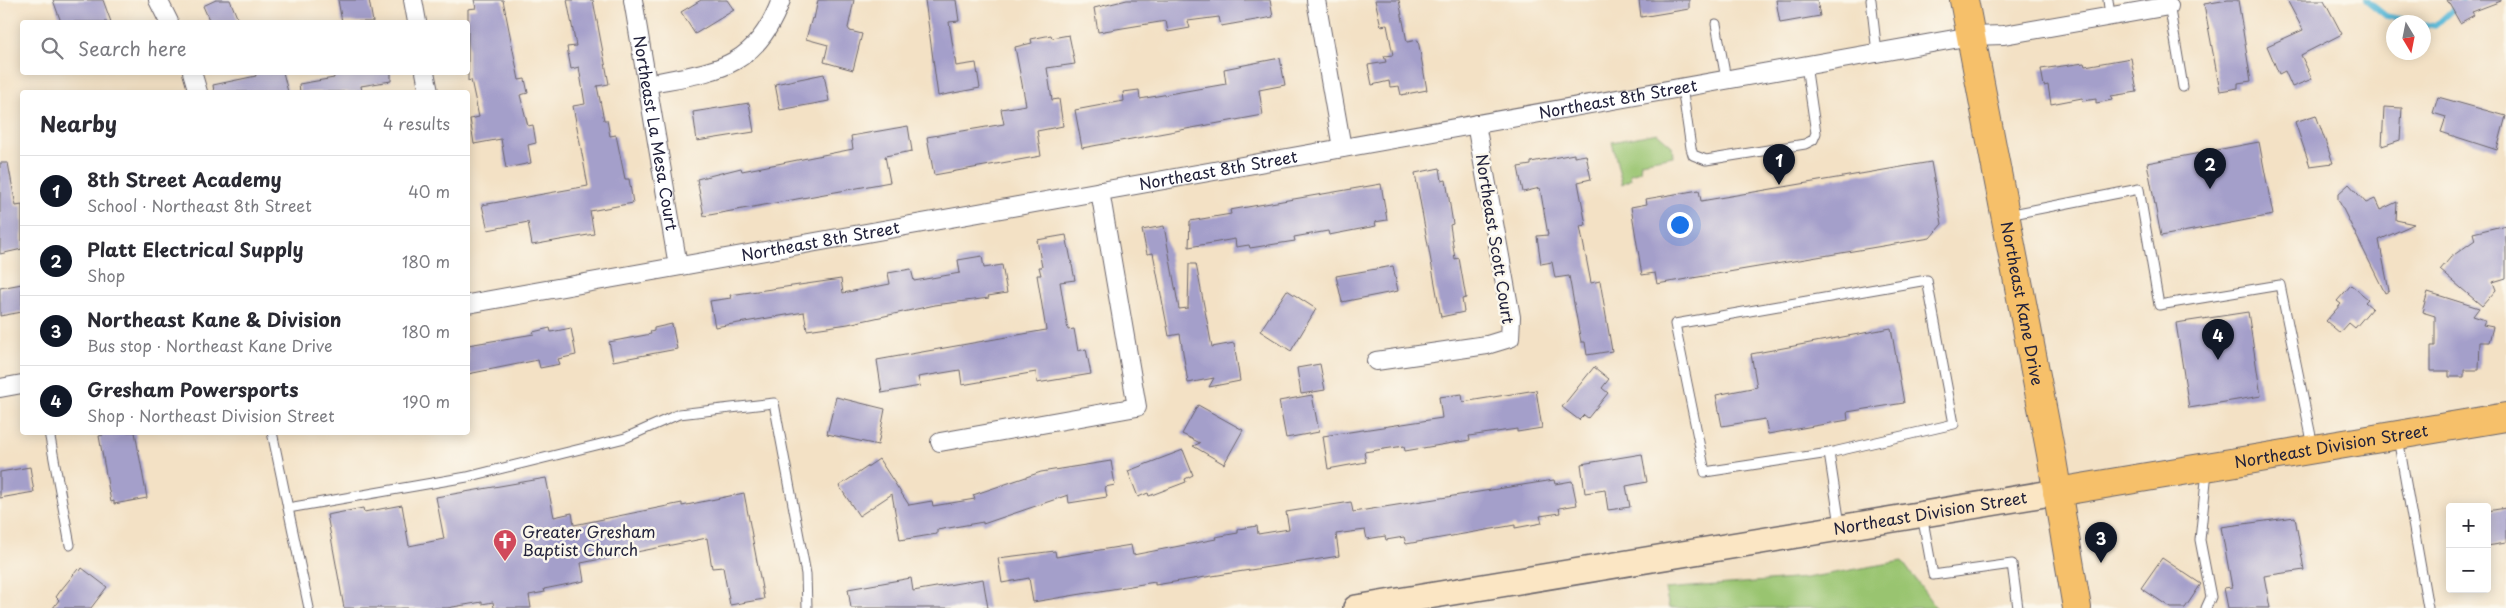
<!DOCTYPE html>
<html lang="en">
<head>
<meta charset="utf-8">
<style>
  :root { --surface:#fff; --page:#f2f2f3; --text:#2b2b33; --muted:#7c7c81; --line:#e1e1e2; --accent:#111827 }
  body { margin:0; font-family:"Playpen Sans",sans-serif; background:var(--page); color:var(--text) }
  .controls { position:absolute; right:15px; bottom:15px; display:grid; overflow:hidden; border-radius:5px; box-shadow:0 2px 12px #0003 }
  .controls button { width:45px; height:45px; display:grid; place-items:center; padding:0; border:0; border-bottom:1px solid var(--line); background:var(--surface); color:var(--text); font:25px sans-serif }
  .compass { position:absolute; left:2386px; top:15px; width:45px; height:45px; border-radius:50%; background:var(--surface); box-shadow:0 2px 12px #0003; rotate:170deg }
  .you { position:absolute; left:1679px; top:224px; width:18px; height:18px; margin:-12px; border:4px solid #fff; border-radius:50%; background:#1a73e8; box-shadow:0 0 0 8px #1a73e833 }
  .badge { display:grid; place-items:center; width:32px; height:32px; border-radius:50%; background:var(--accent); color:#fff; font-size:16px; font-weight:700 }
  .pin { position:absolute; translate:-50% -41px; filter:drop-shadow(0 1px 2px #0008) }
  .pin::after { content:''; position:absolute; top:26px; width:18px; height:15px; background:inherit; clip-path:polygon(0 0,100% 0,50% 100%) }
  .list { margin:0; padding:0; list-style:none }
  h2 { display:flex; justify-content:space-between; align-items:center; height:65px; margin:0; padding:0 20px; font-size:21px }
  h2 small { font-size:16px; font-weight:400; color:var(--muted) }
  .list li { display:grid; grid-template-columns:32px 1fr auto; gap:15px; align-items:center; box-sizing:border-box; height:70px; padding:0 20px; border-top:1px solid var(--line) }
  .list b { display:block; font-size:19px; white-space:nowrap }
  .list p { margin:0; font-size:16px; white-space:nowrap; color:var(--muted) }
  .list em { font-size:16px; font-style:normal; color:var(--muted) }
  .icon { flex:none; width:28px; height:28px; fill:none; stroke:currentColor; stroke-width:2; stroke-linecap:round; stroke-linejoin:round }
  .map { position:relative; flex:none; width:2506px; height:608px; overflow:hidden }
  .search { position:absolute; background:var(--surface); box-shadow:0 2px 12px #0003; left:20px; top:20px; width:450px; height:55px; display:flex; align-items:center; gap:12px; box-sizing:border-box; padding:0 18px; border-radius:5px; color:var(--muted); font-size:19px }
  .panel { position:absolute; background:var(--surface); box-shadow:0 2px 12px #0003; left:20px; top:90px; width:450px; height:345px; border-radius:5px }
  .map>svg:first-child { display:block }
  .green { fill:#99c470; stroke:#5e7356 }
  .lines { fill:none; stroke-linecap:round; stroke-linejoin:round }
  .stream { stroke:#59b8d7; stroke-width:5.5 }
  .building { fill:#a49fca }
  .lane-casing { stroke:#6b656b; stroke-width:11 }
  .street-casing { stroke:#6b656b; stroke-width:20 }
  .secondary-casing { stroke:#6b656b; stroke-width:28 }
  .primary-casing { stroke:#6b656b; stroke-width:30 }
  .lane { stroke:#fff; stroke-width:9 }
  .street { stroke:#fff; stroke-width:18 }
  .secondary { stroke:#fbe6c4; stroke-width:25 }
  .primary { stroke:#f6c06b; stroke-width:28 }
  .labels { text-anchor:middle; stroke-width:5; stroke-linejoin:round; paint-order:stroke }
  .street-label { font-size:16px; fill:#22223b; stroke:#fbf7ec }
  .poi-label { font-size:16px; fill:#22223b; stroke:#fbf7ec; text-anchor:start }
</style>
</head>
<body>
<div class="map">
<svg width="2506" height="608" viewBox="0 0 2506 608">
  <rect width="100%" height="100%" fill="#fbf7ec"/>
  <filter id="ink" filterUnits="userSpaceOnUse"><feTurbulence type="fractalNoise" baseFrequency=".02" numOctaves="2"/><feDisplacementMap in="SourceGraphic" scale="10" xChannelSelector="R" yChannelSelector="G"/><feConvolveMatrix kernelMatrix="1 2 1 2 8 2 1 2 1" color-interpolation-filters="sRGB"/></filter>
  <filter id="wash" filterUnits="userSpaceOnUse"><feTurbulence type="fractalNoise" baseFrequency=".0096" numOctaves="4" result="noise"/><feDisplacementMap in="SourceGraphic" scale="20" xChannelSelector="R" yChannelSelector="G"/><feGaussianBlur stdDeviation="1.12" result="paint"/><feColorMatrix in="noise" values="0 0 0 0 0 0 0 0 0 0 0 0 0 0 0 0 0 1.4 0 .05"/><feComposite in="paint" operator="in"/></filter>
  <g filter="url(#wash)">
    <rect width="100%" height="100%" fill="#f3e1c5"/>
    <g class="green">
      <path d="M1657 133 1672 146 1673 156 1641 162 1640 171 1630 174 1631 179 1622 184 1612 142Z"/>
      <path d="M1902 561 1936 608H1669L1665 589 1806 578Z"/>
    </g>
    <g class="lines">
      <g class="stream">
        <path d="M2366 0 2386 16 2417 22"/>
        <path d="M2424 24 2435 26 2463 0"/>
      </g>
    </g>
    <g id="blocks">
      <g class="building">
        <path d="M53 0H103L111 22H61Z"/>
        <path d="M216 0H230L239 22H210L203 6Z"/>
        <path d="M338 0H369L373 22H342Z"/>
        <path d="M474 0H503L519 80 525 79 528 93 520 95 528 126 533 125 536 143 528 145 531 163 506 168 501 139 474 144 470 119 479 117 471 80 468 81V9L476 8Z"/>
        <path d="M567 0H593L609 84 597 86 604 120H607L610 136 616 135 625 179H629L633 203 590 211 594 234 532 245 528 222 488 230 482 205 588 186 573 106 585 104 579 67 571 69 567 47 576 46Z"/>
        <path d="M701 0H727L734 10 695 34 681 12Z"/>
        <path d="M818 0H854L848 28 850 31 862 34 853 70 824 62 828 45 806 39 812 18 814 19Z"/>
        <path d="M925 0H956L959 21 949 22 956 66 976 63 980 88 938 96Z"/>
        <path d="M1127 0H1270L1273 17 1221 26 1219 17 1188 21 1190 28 1168 32 1166 21 1098 32 1094 8Z"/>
        <path d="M1375 0H1399L1407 42 1418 40 1427 90 1401 95 1399 86 1390 87 1389 81 1372 85 1368 65 1386 62 1384 56 1393 55 1387 25 1381 26Z"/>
        <path d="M1639 0H1689V9L1641 17Z"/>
        <path d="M1776 0H1817L1820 16 1780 23Z"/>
        <path d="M2228 0H2238L2251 81 2238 83V88L2220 91 2204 4Z"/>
        <path d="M2287 0H2324L2342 34 2301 55 2312 79 2292 87 2285 71 2279 74 2267 46 2303 30Z"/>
        <path d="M2447 0H2501V1L2472 12 2474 15 2460 23Z"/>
        <path d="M1051 35 1052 38 1069 35 1075 64 1047 68 1052 100 1059 99 1063 126 1037 131 1041 156 934 175 927 137 1004 124 1001 109 1026 105 1015 47 1032 43 1031 39Z"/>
        <path d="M1280 58 1285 85 1259 90 1263 115 1082 148 1075 110 1124 101 1123 92 1139 90 1140 99 1226 84 1224 69Z"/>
        <path d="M2131 58 2137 92 2111 96 2112 100 2096 103V99L2083 101 2082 98 2051 104 2048 85 2044 86 2041 69 2084 63 2085 66Z"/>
        <path d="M255 72H283L288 92H214L213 85 256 76Z"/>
        <path d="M333 72H391V81L361 86 362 92H300L299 84 334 78Z"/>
        <path d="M824 74 829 101 780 110 775 84Z"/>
        <path d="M2438 97 2506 116 2497 150 2441 132 2446 117 2433 113Z"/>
        <path d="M749 103 754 132 697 141 693 112Z"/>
        <path d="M2384 107 2402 108 2400 140 2382 146Z"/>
        <path d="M2316 115 2333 163 2310 166 2295 122Z"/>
        <path d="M908 126 912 151 885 156 890 182 704 216 697 179 741 168 742 171 853 149 851 136Z"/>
        <path d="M2259 142 2273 215 2161 236 2147 163Z"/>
        <path d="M1574 154V157L1586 155 1591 179 1578 182 1586 225 1580 226 1591 283 1600 281 1612 351 1587 355 1585 342H1581L1569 276 1555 278 1552 262 1541 264 1537 236 1548 235 1540 188 1523 192 1518 167 1531 165V162Z"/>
        <path d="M1931 162 1942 224 1930 238 1657 284 1655 273 1642 275 1631 207 1647 204 1646 199 1699 190 1701 201Z"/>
        <path d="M0 163H8L16 206 22 205V249L0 254Z"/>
        <path d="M1440 168 1442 181 1446 180 1453 224 1450 225 1455 259 1459 258 1466 298 1462 299 1464 312 1441 317 1415 173Z"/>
        <path d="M1381 184 1387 220 1375 222 1376 226 1329 235 1328 231 1294 237 1295 241 1250 248 1249 245 1236 247 1235 239 1189 247 1190 221 1231 214 1230 210Z"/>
        <path d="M2349 184 2366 203 2375 199 2380 210 2397 202 2396 220 2414 224 2379 240 2389 291 2385 293 2338 199V194Z"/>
        <path d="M2506 225V278L2493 282 2496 290 2482 306 2440 270 2451 257 2475 240 2473 233Z"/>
        <path d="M1164 226 1179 309 1188 308 1189 264H1196L1212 347 1234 343 1240 381 1209 387 1214 378 1188 383 1180 334 1169 336 1153 253 1147 254 1142 230Z"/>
        <path d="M1066 235 1075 280 1060 282 1068 330 1074 329 1078 351 1086 349 1091 374 1037 383 1036 372 962 385 960 370 918 377 920 386 882 393 877 360 1046 330 1037 275H1041L1039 267H1042L1037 240Z"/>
        <path d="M982 256 984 268 1002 265 1007 293 988 296 989 298 935 305 848 324 807 330 804 312 715 327 710 301 731 298 730 295 841 279 843 293 890 284 888 273 911 269 914 281 960 273 958 260Z"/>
        <path d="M1393 266 1398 291 1342 302 1336 276Z"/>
        <path d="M22 284V312L0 316V288Z"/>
        <path d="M2351 285 2368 299 2365 302 2372 308 2355 328 2349 323 2340 333 2326 321 2341 304 2337 301Z"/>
        <path d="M1287 290 1316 309 1291 351 1260 331Z"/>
        <path d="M2428 292 2479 308 2473 316 2485 320 2483 325 2493 327 2489 342H2480L2479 370H2464V377H2449V371H2431V346H2435V316L2422 312Z"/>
        <path d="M2248 312 2261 396 2189 408 2176 323Z"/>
        <path d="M672 324 677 349 613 361 609 342 651 334 650 332 654 331V328Z"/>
        <path d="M550 328 551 332 571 328 576 355 558 359 560 364 540 368 538 360 468 374V345L534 334 533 332Z"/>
        <path d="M1891 328 1904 403 1847 412 1848 420 1768 434 1765 419 1722 426 1716 395 1757 387 1751 354Z"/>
        <path d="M1320 364 1325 390 1301 394 1297 368Z"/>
        <path d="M1594 367 1609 379 1602 388 1608 393 1588 418 1584 415 1579 420 1562 407Z"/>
        <path d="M1536 390 1542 428 1517 432V429L1469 436 1470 440 1405 451 1404 446 1364 452 1366 462 1328 469 1323 436 1442 418 1439 397 1462 394 1463 402Z"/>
        <path d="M1312 395 1319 432 1286 438 1279 401Z"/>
        <path d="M836 397 885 409 878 445 827 434Z"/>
        <path d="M1198 405 1243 430 1224 464 1193 446 1200 443 1182 434Z"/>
        <path d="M103 432H135L147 498 114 504V501L111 502 99 436 103 435Z"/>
        <path d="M1183 450 1193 475 1185 479 1186 482 1149 496 1148 493 1138 497 1128 471Z"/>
        <path d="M1642 454 1647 482 1626 486 1630 507 1608 510 1605 490 1585 493 1581 464Z"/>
        <path d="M879 459 909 505 932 501 933 506 975 499 973 495 1041 472 1111 461 1115 485 1105 487 1107 497 1069 503 1068 495 983 524V522L937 530V534L900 540 892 494 859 516 839 486Z"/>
        <path d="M30 467 34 492 0 498V472Z"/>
        <path d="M546 478 554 517 572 513 574 525 682 503V506L744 493 764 599 730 605 723 567 712 568 707 538 581 563 584 581 544 589 545 592 529 595 531 608H494L493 602 482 604V602L447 608H344L327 515 363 508 364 512 402 505 409 546 444 539 436 497Z"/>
        <path d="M1554 480 1555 484 1572 481 1577 505 1559 508 1560 513 1540 516 1542 523 1515 528V525L1406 544 1404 537 1386 540 1385 536 1367 539 1365 530 1336 534 1339 556 1155 585V582L1033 602 1029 578 1002 583 998 558 1055 551 1056 557 1131 545 1133 555 1216 539 1215 537 1238 533V529L1257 526 1258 534 1289 529 1286 512 1351 502 1353 512Z"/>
        <path d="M2506 508V543L2487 546V511Z"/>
        <path d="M2295 517 2304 570 2264 576 2270 608H2228L2224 588 2232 587 2221 527Z"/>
        <path d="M2162 558 2201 584 2185 608H2171L2141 588Z"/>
        <path d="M82 568 107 587 91 608H53L59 600 56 597 61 590 78 569 80 571Z"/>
        <path d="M911 578 913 591 983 579 988 608H851L848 589Z"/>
      </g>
    </g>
  </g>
  <g filter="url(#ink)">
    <use href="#blocks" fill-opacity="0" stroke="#6b656b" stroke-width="1"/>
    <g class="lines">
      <g class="lane-casing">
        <g id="lane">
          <path d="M1871 0 1877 53"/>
          <path d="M2108 0 2110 16"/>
          <path d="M2169 4 2183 87"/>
          <path d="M1716 24 1726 79"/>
          <path d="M1682 87 1691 148 1693 155 1706 160 1805 144 1813 140 1816 133 1806 65"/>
          <path d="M2008 215 2139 189 2159 305 2280 285 2313 446"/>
          <path d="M49 432 70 545"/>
          <path d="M272 432 309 608"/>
          <path d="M2398 438 2428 608"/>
          <path d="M1829 453 1954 424 1927 280 1675 324 1705 472 1829 453 1840 525"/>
          <path d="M288 508 467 477 625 438 679 414 774 403 806 574 807 608"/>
          <path d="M1922 515 1933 575 2012 564 2018 608"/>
          <path d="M2206 608 2211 597 2200 540 2207 471"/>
        </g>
      </g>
      <g class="street-casing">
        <g id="street">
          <path d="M158 0 169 22"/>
          <path d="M413 0 417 22"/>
          <path id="s1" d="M633 0 678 266"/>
          <path d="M1316 0 1342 148"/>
          <path d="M192 72 198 92"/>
          <path d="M425 72 429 92"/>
          <path d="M647 84C713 71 755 71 781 0"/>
          <path id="s2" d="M468 304 1971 36 2004 35 2169 6"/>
          <path d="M1376 361 1487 345 1510 338 1511 317 1476 124"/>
          <path d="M0 388 22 384"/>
          <path d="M940 442 1137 407 1100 191"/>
        </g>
      </g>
      <g class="secondary-casing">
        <g id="secondary">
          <path id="s3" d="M1356 608 2057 492"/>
        </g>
      </g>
      <g class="primary-casing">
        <g id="primary">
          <path id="s4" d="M1964 0 2051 454 2077 608"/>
          <path id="s5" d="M2057 492 2506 417"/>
        </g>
      </g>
      <use href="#lane" class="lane"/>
      <use href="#street" class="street"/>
      <use href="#secondary" class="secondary"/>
      <use href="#primary" class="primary"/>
    </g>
  </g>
  <defs>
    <g id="church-pin" transform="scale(1.25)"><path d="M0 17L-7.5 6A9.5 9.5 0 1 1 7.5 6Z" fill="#d1495b" stroke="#fbf7ec"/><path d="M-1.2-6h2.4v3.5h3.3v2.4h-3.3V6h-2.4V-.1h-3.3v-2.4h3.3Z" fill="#fff"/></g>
  </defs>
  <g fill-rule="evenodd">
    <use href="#church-pin" x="505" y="541"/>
  </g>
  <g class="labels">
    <g class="street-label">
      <text dy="6" stroke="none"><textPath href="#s2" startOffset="1168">Northeast 8th Street</textPath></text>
      <text dy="6" stroke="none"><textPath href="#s1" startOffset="135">Northeast La Mesa Court</textPath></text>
      <text dy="6" stroke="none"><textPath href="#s2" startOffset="762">Northeast 8th Street</textPath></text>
      <text transform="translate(1495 239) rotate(81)" y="6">Northeast Scott Court</text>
      <text dy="6" stroke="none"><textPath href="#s2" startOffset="358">Northeast 8th Street</textPath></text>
      <text dy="6" stroke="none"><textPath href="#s4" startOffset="309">Northeast Kane Drive</textPath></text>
      <text dy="6" stroke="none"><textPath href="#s5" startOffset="278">Northeast Division Street</textPath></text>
      <text dy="6" stroke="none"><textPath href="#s3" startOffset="582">Northeast Division Street</textPath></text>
    </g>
    <g class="poi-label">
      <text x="522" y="538">Greater Gresham<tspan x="522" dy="18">Baptist Church</tspan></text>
    </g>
  </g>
</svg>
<div class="controls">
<button>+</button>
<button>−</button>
</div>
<svg class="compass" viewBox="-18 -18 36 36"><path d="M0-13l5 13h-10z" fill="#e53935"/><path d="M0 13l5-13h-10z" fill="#7c7c81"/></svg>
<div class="you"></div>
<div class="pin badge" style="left:1779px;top:185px">1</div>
<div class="pin badge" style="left:2210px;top:189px">2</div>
<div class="pin badge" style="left:2101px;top:563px">3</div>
<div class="pin badge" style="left:2218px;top:360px">4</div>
<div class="search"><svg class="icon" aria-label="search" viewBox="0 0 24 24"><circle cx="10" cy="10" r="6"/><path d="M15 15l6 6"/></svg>Search here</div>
<section class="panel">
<h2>Nearby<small>4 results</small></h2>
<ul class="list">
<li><span class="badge">1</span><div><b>8th Street Academy</b><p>School · Northeast 8th Street</p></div><em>40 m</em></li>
<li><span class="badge">2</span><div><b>Platt Electrical Supply</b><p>Shop</p></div><em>180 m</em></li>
<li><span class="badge">3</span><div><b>Northeast Kane &amp; Division</b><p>Bus stop · Northeast Kane Drive</p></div><em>180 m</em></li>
<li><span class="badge">4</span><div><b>Gresham Powersports</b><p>Shop · Northeast Division Street</p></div><em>190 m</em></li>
</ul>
</section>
</div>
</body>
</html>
